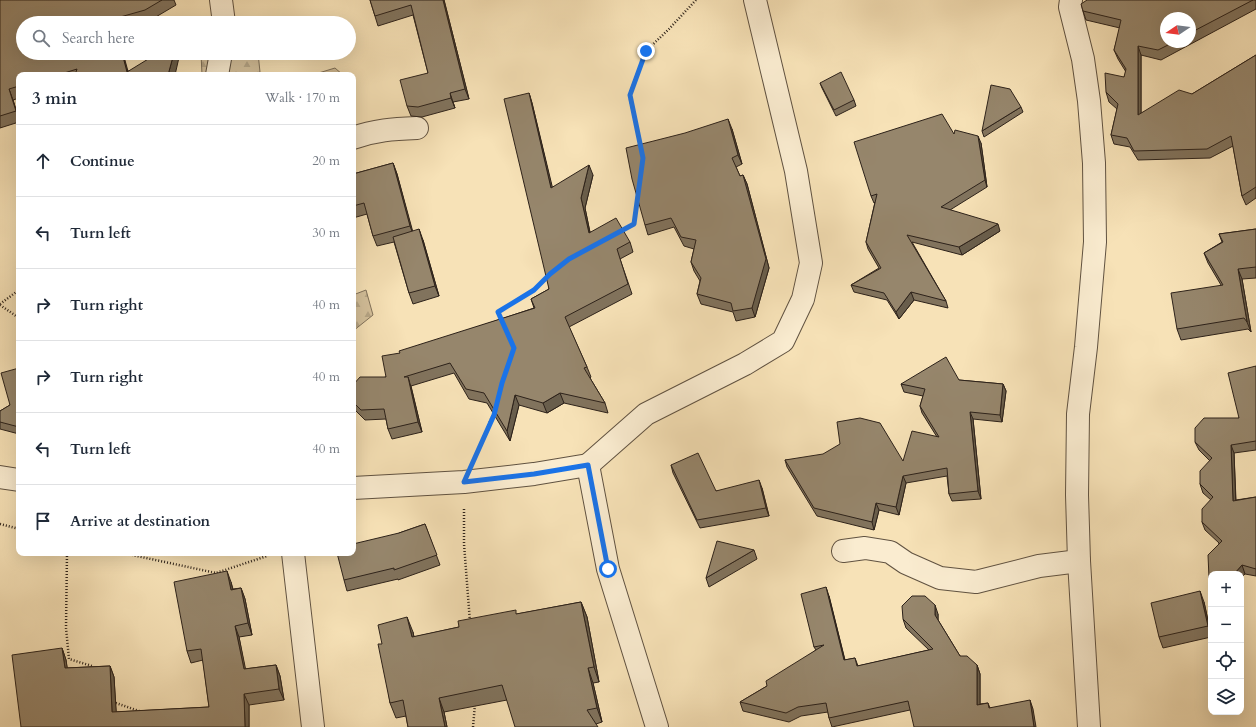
<!DOCTYPE html>
<html lang="en">
<head>
<meta charset="utf-8">
<style>
  :root { --surface:#fff; --page:#f6f6f7; --text:#1f2937; --muted:#747a83; --line:#e0e1e3 }
  body { margin:0; font-family:Cardo,serif; background:var(--page); color:var(--text) }
  .controls { position:absolute; right:12px; bottom:12px; display:grid; overflow:hidden; border-radius:8px; box-shadow:0 4px 16px #0002 }
  .controls button { width:36px; height:36px; display:grid; place-items:center; padding:0; border:0; border-bottom:1px solid var(--line); background:var(--surface); color:var(--text); font:20px sans-serif }
  .compass { position:absolute; left:1160px; top:12px; width:36px; height:36px; border-radius:50%; background:var(--surface); box-shadow:0 4px 16px #0002; rotate:257deg }
  .stop { position:absolute; width:12px; height:12px; margin:-9px; border:3px solid #1a73e8; border-radius:50%; background:#fff }
  .stop.end { background:#1a73e8; border-color:#fff; box-shadow:0 1px 4px #0008 }
  .list { margin:0; padding:0; list-style:none }
  h2 { display:flex; justify-content:space-between; align-items:center; height:52px; margin:0; padding:0 16px; font-size:17px }
  h2 small { font-size:13px; font-weight:400; color:var(--muted) }
  .list li { display:grid; grid-template-columns:26px 1fr auto; gap:12px; align-items:center; box-sizing:border-box; height:72px; padding:0 16px; border-top:1px solid var(--line) }
  .list b { display:block; font-size:15px; white-space:nowrap }
  .list em { font-size:13px; font-style:normal; color:var(--muted) }
  .icon { flex:none; width:22px; height:22px; fill:none; stroke:currentColor; stroke-width:2; stroke-linecap:round; stroke-linejoin:round }
  .map { position:relative; flex:none; width:1256px; height:727px; overflow:hidden }
  .search { position:absolute; background:var(--surface); box-shadow:0 4px 16px #0002; left:16px; top:16px; width:340px; height:44px; display:flex; align-items:center; gap:10px; box-sizing:border-box; padding:0 14px; border-radius:22px; color:var(--muted); font-size:15px }
  .panel { position:absolute; background:var(--surface); box-shadow:0 4px 16px #0002; left:16px; top:72px; width:340px; height:484px; border-radius:8px }
  .map>svg:first-child { display:block }
  .forest { fill:url(#forest-firs); stroke:#81725b }
  .lines { fill:none; stroke-linecap:round; stroke-linejoin:round }
  .minor-casing { stroke:#605241; stroke-width:24 }
  .path { stroke:#2d221a; stroke-width:2.5; stroke-dasharray:1 2; stroke-linecap:butt }
  .minor { stroke:#faecd0; stroke-width:22 }
  .wall { fill:#81735d; stroke:#2d221a; fill-rule:evenodd }
  .shaded-wall { fill:#695e4c; stroke:#2d221a }
  .building { fill:#96866c; stroke:#2d221a }
  .route { stroke:#1a73e8; stroke-width:5 }
</style>
</head>
<body>
<div class="map">
<svg width="1256" height="727" viewBox="0 0 1256 727">
  <defs>
    <pattern id="forest-firs" width="22" height="20" patternUnits="userSpaceOnUse"><rect width="22" height="20" fill="#d5c19c"/><path d="M5 1l3.5 6h-7zM16 11l3.5 6h-7z" fill="#b7a686"/></pattern>
  </defs>
  <rect width="100%" height="100%" fill="#f7e2b7"/>
  <filter id="stains"><feTurbulence type="fractalNoise" baseFrequency=".005" numOctaves="4"/><feColorMatrix values="0 0 0 0 .2 0 0 0 0 .09 0 0 0 0 .02 0 0 0 .5 -.17"/></filter>
  <radialGradient id="worn" r=".72"><stop offset=".6" stop-color="#630" stop-opacity="0"/><stop offset="1" stop-color="#630" stop-opacity=".3"/></radialGradient>
  <g class="forest">
    <path d="M201 53H258L260 72 253 75H202Z"/>
    <path d="M335 68 343 75H312Z"/>
    <path d="M366 290 373 315 353 331V295Z"/>
  </g>
  <g class="lines">
    <g class="minor-casing">
      <g id="minor">
        <path d="M221 0 224 23"/>
        <path d="M1071 0 1070 7 1083 59 1089 101 1094 163 1095 242 1086 347 1078 414 1077 495 1079 561 1089 727"/>
        <path d="M217 75 221 53"/>
        <path d="M353 138C375 130 393 129 417 128"/>
        <path d="M0 477 19 480"/>
        <path d="M353 488 464 482 534 474 588 465"/>
        <path d="M843 551 865 548 890 552 906 563 940 578 976 582 1039 566 1079 561"/>
        <path d="M293 553 313 727"/>
        <path d="M657 727 608 569 588 465 646 414 745 364 783 341 803 299 811 263 796 171 755 0"/>
      </g>
    </g>
    <g class="path">
      <path d="M641 147 629 95 646 51 669 29 696 0"/>
      <path d="M620 232 634 224 638 197"/>
      <path d="M0 304 19 290"/>
      <path d="M0 305 19 318"/>
      <path d="M502 322 498 312 534 290 548 276"/>
      <path d="M477 453 494 412"/>
      <path d="M464 509V544L470 622"/>
      <path d="M0 524 19 529"/>
      <path d="M67 553 66 628 69 659 92 666 93 669"/>
      <path d="M123 553 216 573 267 556"/>
      <path d="M113 702 139 711 140 712"/>
      <path d="M473 727 475 704"/>
    </g>
    <use href="#minor" class="minor"/>
  </g>
  <g class="wall">
    <path d="M0 0H174L176 5 149 21 142 23H23L128 71 175 75H19V98L13 100 19 119V122L0 128Z"/>
    <path d="M370 0H444L469 99 453 102 455 108 422 117 411 116 407 106 428 73 413 15 378 26Z"/>
    <path d="M1087 0H1256V9L1161 60 1141 55V113L1192 94 1256 55V198L1246 205 1242 196 1233 146 1210 158 1138 160 1130 147 1114 144 1111 135 1117 109 1109 102 1106 92 1124 77 1126 72 1118 59 1114 50 1120 28 1086 20 1083 11ZM1190 18V42H1166Z"/>
    <path d="M820 83 854 100 856 106 836 116 822 88Z"/>
    <path d="M529 93 532 103 552 188 593 175 585 208 590 232 630 242 633 252 620 259 632 294 569 327 587 367 591 377 590 378 605 403 608 413 564 403 547 413 519 405 510 441 487 403 469 399 454 373 411 386 422 432 392 439 388 429 386 419 365 420 355 410 353 405V385L386 377 400 353 534 308 531 299 549 289Z"/>
    <path d="M1021 107 1023 112 984 137 982 131Z"/>
    <path d="M732 129 742 164 736 167 740 176 743 175 747 184 769 268 755 317 736 321 733 312 701 304 697 294 700 281 694 271 691 262 694 249 684 246 674 227 648 235 645 225Z"/>
    <path d="M954 134 981 143 987 187 950 210 1000 231 962 255 912 242 946 301 948 308 914 300 899 319 887 300 854 292 851 285 879 268 868 249 866 242 875 202 874 203 871 196Z"/>
    <path d="M393 163 397 174 412 231 423 240 439 296 413 304 409 293 394 242 377 246 373 236 367 214 353 218V174Z"/>
    <path d="M1256 229V278L1242 279 1251 332 1248 329 1181 340 1177 329 1221 285 1208 263 1204 253 1222 242 1219 234Z"/>
    <path d="M1256 366V450L1234 453 1236 500 1256 497V576L1245 574 1241 578V574H1211V583L1209 578 1219 543 1205 530 1202 522 1211 500 1203 493 1200 484 1210 461 1199 450 1195 442 1239 418Z"/>
    <path d="M19 368V434L0 429V411L10 405Z"/>
    <path d="M959 380 1003 384 1006 391 1002 422 973 419 981 499 952 501 949 494 947 476 906 483 899 515 879 510 874 530 817 516 787 467 785 460 903 461 937 437 922 413 920 406 923 396 904 392 901 384Z"/>
    <path d="M671 465 716 491 762 488 769 516 700 528 673 473Z"/>
    <path d="M425 524 440 565 398 580V579L347 591 344 580 399 533Z"/>
    <path d="M754 550 757 559 709 587 706 578Z"/>
    <path d="M231 582 233 589 241 588 245 599 252 635 239 637 245 669 276 665 280 676 284 700 249 705V727H21L62 648 66 660 67 668 110 666 114 677 116 712 209 707 203 660 191 663 187 651Z"/>
    <path d="M829 596 845 660 855 658 858 666 929 650 906 628 903 619 938 614V620L960 656 977 665 980 674V704L988 703 990 708 1033 709 910 710 832 727 829 718 828 712 801 716 789 722 743 711 740 702 767 686 816 650 814 647Z"/>
    <path d="M581 602 587 617 599 682 593 683 602 722 596 724 507 700 444 712 447 727H408L406 716 396 718 390 703 382 644 413 632 414 637 459 627 517 614Z"/>
    <path d="M1204 602 1211 634V637L1163 648 1159 637Z"/>
  </g>
  <g class="shaded-wall">
    <path d="M443 0H444L469 99 465 89Z"/>
    <path d="M1138 46 1141 55V125L1138 115Z"/>
    <path d="M122 53H123L129 75H128Z"/>
    <path d="M174 53H180L175 75H168Z"/>
    <path d="M9 89 13 100 19 120 16 111Z"/>
    <path d="M450 93 455 108 451 98Z"/>
    <path d="M529 93 532 103 555 198 551 188Z"/>
    <path d="M728 119 732 129 742 164 738 155Z"/>
    <path d="M978 136 981 143 987 187 985 180Z"/>
    <path d="M393 163 397 174 414 236 410 226Z"/>
    <path d="M589 165 593 175 585 208 592 243 589 233 581 198Z"/>
    <path d="M743 175 747 184 769 268 755 317 752 308Z"/>
    <path d="M998 224 1000 231 962 255 959 247Z"/>
    <path d="M419 229 423 240 439 296 435 286Z"/>
    <path d="M1238 269 1242 279 1251 332 1247 322Z"/>
    <path d="M911 292 914 300 899 319 896 312Z"/>
    <path d="M408 377 411 387 422 432 418 422Z"/>
    <path d="M1003 384 1006 391 1002 422 1000 415Z"/>
    <path d="M560 393 564 403 547 413 543 403Z"/>
    <path d="M515 395 519 405 510 441 507 431Z"/>
    <path d="M970 412 973 419 981 499 978 491Z"/>
    <path d="M1231 445 1234 453 1236 509 1233 501Z"/>
    <path d="M903 476 906 483 899 515 896 507Z"/>
    <path d="M759 480 762 488 769 516 766 508Z"/>
    <path d="M876 503 879 510 874 530 872 522Z"/>
    <path d="M1242 565 1245 574 1241 578V574H1234Z"/>
    <path d="M227 571 231 582 235 601 231 590Z"/>
    <path d="M826 587 829 596 847 669 844 660Z"/>
    <path d="M241 588 245 599 252 635 248 623Z"/>
    <path d="M1200 591 1204 602 1211 635 1208 626Z"/>
    <path d="M581 602 587 617 599 682 594 667Z"/>
    <path d="M935 605 938 614V624L935 615Z"/>
    <path d="M407 617 413 632 417 652 412 637Z"/>
    <path d="M235 626 239 637 248 681 244 669Z"/>
    <path d="M62 648 66 660 69 679 65 668Z"/>
    <path d="M276 665 280 676 284 700 279 689Z"/>
    <path d="M977 665 980 674V714L977 705Z"/>
    <path d="M110 666 114 677 117 724 112 712Z"/>
    <path d="M588 668 593 683 602 722 597 708Z"/>
    <path d="M244 694 249 705V727H245Z"/>
    <path d="M439 698 444 712 447 727H445Z"/>
    <path d="M1030 700 1033 709 1036 727H1034Z"/>
  </g>
  <g class="building">
    <path d="M0 0H162L145 10 99 23H23V53H122L127 72 158 53H174L168 75H75L77 69 58 75H19V86L9 89 16 111 0 116Z"/>
    <path d="M370 0H443L465 89 450 93 451 98 418 107 407 106 400 80 428 73 411 5 375 16Z"/>
    <path d="M1087 0H1253L1190 33V18H1166V42H1174L1158 50 1138 46V115L1179 90 1192 94 1256 55V187L1242 196 1231 136 1207 149 1134 151 1127 138 1111 135 1118 104 1106 92 1105 73 1124 77 1126 69 1114 50 1121 20 1083 11 1081 4Z"/>
    <path d="M841 72 854 100 834 110 820 83Z"/>
    <path d="M991 85 1010 89 1021 107 982 131Z"/>
    <path d="M529 93 551 188 589 165 581 198 589 233 616 218 630 242 617 249 628 284 565 317 587 367 584 368 605 403 560 393 543 403 515 395 507 431 484 393 466 389 450 363 404 377H408L418 422 388 429 384 409 361 410 353 402V385L360 377H386L382 356 400 353 399 351 535 308 531 299 549 289 504 99Z"/>
    <path d="M942 114 954 134 955 130 978 136 985 180 941 207 998 224 959 247 907 235 946 301 911 292 896 312 884 293 851 285 881 268 866 242 877 194 871 196 854 142Z"/>
    <path d="M728 119 738 155 732 158 740 176 743 175 766 259 752 308 733 311 731 303 697 294 701 278 691 262 696 240 681 237 671 218 645 225 632 179 626 148 685 133Z"/>
    <path d="M393 163 410 226 373 236 364 203 353 206V174Z"/>
    <path d="M419 229 435 286 409 293 393 237Z"/>
    <path d="M1256 229V267L1238 269 1247 322 1244 318 1177 329 1171 293 1223 285 1204 253 1223 242 1219 234Z"/>
    <path d="M946 357 959 380 1003 384 1000 415 970 412 978 491 949 494 947 468 903 476 896 507 876 503 872 522 814 508 785 460 823 454 840 444 837 422 860 418 880 423 903 461 912 431 939 437 920 406 925 389 901 384Z"/>
    <path d="M1256 366V441L1231 445 1233 501 1256 497V569L1242 565 1234 574H1211V577L1209 578 1208 555 1222 541 1202 522V509L1213 497 1200 484V471L1212 458 1195 442V428L1204 418H1239L1228 373Z"/>
    <path d="M19 368V427L0 422V411L10 405 1 373Z"/>
    <path d="M698 453 716 491 759 480 766 508 697 520 671 465Z"/>
    <path d="M425 524 437 555 394 570V568L344 580 337 553H353V544L399 533Z"/>
    <path d="M717 541 754 550 706 578Z"/>
    <path d="M227 571 231 590 241 588 248 623 235 626 244 669 276 665 279 689 244 694 245 727H21L12 655 62 648 65 668 110 666 112 712 209 707 201 649 187 651 174 582Z"/>
    <path d="M826 587 844 660 855 658 857 666 933 649 903 619 902 606 912 596H925L935 605V615L960 656H967L977 665V705L988 703 989 708 1030 700 1034 727H914L908 701 829 718 826 703 798 707 786 713 740 702 767 686 766 681 824 645 814 647 801 594Z"/>
    <path d="M1200 591 1208 626 1159 637 1151 603Z"/>
    <path d="M581 602 594 667 588 668 597 708 587 710 598 727H515L502 685 439 698 445 727H408L403 700 390 703 378 644H382L378 625 407 617 412 637 459 627 458 621 516 610V614Z"/>
  </g>
  <g class="lines">
    <path class="route" d="M608 569 588 465 534 474 464 482 494 415 502 383 514 348 498 312 534 290 550 274 569 259 634 224 643 158 630 95 646 51"/>
  </g>
  <rect width="100%" height="100%" filter="url(#stains)"/>
  <rect width="100%" height="100%" fill="url(#worn)"/>
</svg>
<div class="controls">
<button>+</button>
<button>−</button>
<button><svg class="icon" aria-label="locate" viewBox="0 0 24 24"><circle cx="12" cy="12" r="6"/><path d="M12 2v4M12 18v4M2 12h4M18 12h4"/></svg></button>
<button><svg class="icon" aria-label="layers" viewBox="0 0 24 24"><path d="M12 4l9 5-9 5-9-5zM3 14l9 5 9-5"/></svg></button>
</div>
<svg class="compass" viewBox="-18 -18 36 36"><path d="M0-13l5 13h-10z" fill="#e53935"/><path d="M0 13l5-13h-10z" fill="#747a83"/></svg>
<div class="stop" style="left:608px;top:569px"></div>
<div class="stop end" style="left:646px;top:51px"></div>
<div class="search"><svg class="icon" aria-label="search" viewBox="0 0 24 24"><circle cx="10" cy="10" r="6"/><path d="M15 15l6 6"/></svg>Search here</div>
<section class="panel">
<h2>3 min<small>Walk · 170 m</small></h2>
<ul class="list">
<li><svg class="icon" aria-label="ahead" viewBox="0 0 24 24"><path d="M12 20V5M6 11l6-6 6 6"/></svg><div><b>Continue</b></div><em>20 m</em></li>
<li><svg class="icon" aria-label="left" viewBox="0 0 24 24"><path d="M17 20v-9H6M10 6l-5 5 5 5"/></svg><div><b>Turn left</b></div><em>30 m</em></li>
<li><svg class="icon" aria-label="right" viewBox="0 0 24 24"><path d="M7 20v-9h11M14 6l5 5-5 5"/></svg><div><b>Turn right</b></div><em>40 m</em></li>
<li><svg class="icon" aria-label="right" viewBox="0 0 24 24"><path d="M7 20v-9h11M14 6l5 5-5 5"/></svg><div><b>Turn right</b></div><em>40 m</em></li>
<li><svg class="icon" aria-label="left" viewBox="0 0 24 24"><path d="M17 20v-9H6M10 6l-5 5 5 5"/></svg><div><b>Turn left</b></div><em>40 m</em></li>
<li><svg class="icon" aria-label="arrive" viewBox="0 0 24 24"><path d="M6 21V4h12l-3 4 3 4H6"/></svg><div><b>Arrive at destination</b></div></li>
</ul>
</section>
</div>
</body>
</html>
